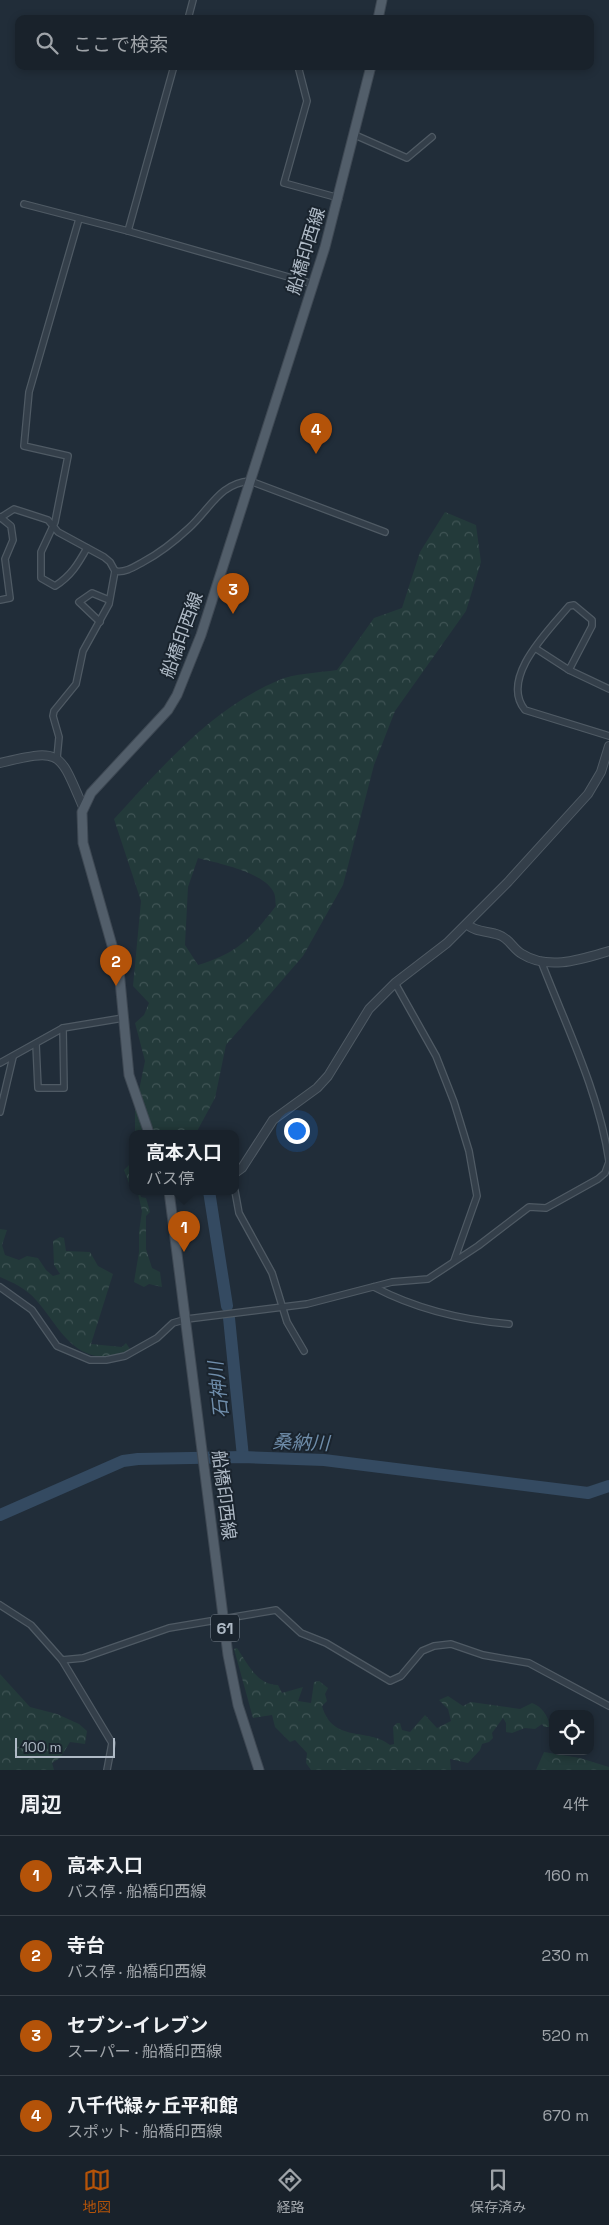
<!DOCTYPE html>
<html lang="ja">
<head>
<meta charset="utf-8">
<style>
  :root { --surface:#19222b; --page:#262f37; --text:#f1f3f6; --muted:#9fa4a9; --line:#373f47; --accent:#b45309 }
  body { margin:0; font-family:"Space Grotesk","Noto Sans JP",sans-serif; background:var(--page); color:var(--text) }
  .controls { position:absolute; right:15px; bottom:15px; display:grid; overflow:hidden; border-radius:10px; box-shadow:0 2px 8px #0003 }
  .controls button { width:45px; height:45px; display:grid; place-items:center; padding:0; border:0; border-bottom:1px solid var(--line); background:var(--surface); color:var(--text); font:25px sans-serif }
  .scale { position:absolute; left:15px; bottom:12px; width:100px; box-sizing:border-box; padding-left:5px; border:2px solid #afbac6; border-top:0; font-size:14px; line-height:18px; white-space:nowrap; color:#afbac6; -webkit-text-stroke:4px #1a242e; paint-order:stroke }
  .you { position:absolute; left:296px; top:1130px; width:18px; height:18px; margin:-12px; border:4px solid #fff; border-radius:50%; background:#1a73e8; box-shadow:0 0 0 8px #1a73e833 }
  .badge { display:grid; place-items:center; width:32px; height:32px; border-radius:50%; background:var(--accent); color:#fff; font-size:16px; font-weight:700 }
  .pin { position:absolute; translate:-50% -41px; filter:drop-shadow(0 1px 2px #0008) }
  .pin::after { content:''; position:absolute; top:26px; width:18px; height:15px; background:inherit; clip-path:polygon(0 0,100% 0,50% 100%) }
  .popup { position:absolute; left:129px; top:1130px; width:110px; height:65px; box-sizing:border-box; display:grid; place-content:center; border-radius:10px; background:var(--surface); filter:drop-shadow(0 1px 4px #0005); font-size:16px; white-space:nowrap; color:var(--muted) }
  .popup b { font-size:19px; color:var(--text) }
  .popup::after { content:''; position:absolute; left:50%; top:100%; margin-left:-10px; border:10px solid transparent; border-top-color:var(--surface) }
  .list { margin:0; padding:0; list-style:none }
  h2 { display:flex; justify-content:space-between; align-items:center; height:65px; margin:0; padding:0 20px; font-size:21px }
  h2 small { font-size:16px; font-weight:400; color:var(--muted) }
  .list li { display:grid; grid-template-columns:32px 1fr auto; gap:15px; align-items:center; box-sizing:border-box; height:80px; padding:0 20px; border-top:1px solid var(--line) }
  .list b { display:block; font-size:19px; white-space:nowrap }
  .list p { margin:0; font-size:16px; white-space:nowrap; color:var(--muted) }
  .list em { font-size:16px; font-style:normal; color:var(--muted) }
  .icon { flex:none; width:28px; height:28px; fill:none; stroke:currentColor; stroke-width:2; stroke-linecap:round; stroke-linejoin:round }
  .map { position:relative; flex:none; width:609px; height:1770px; overflow:hidden }
  .search { position:absolute; background:var(--surface); box-shadow:0 2px 8px #0003; left:15px; right:15px; top:15px; height:55px; display:flex; align-items:center; gap:12px; box-sizing:border-box; padding:0 18px; border-radius:10px; color:var(--muted); font-size:19px }
  .sheet { height:385px; background:var(--surface) }
  nav { display:flex; justify-content:space-around; align-items:center; box-sizing:border-box; height:70px; border-top:1px solid var(--line); background:var(--surface); font-size:14px; color:var(--muted) }
  nav a { display:grid; justify-items:center; gap:2px }
  nav .on { color:var(--accent) }
  .map>svg:first-child { display:block }
  .forest { fill:url(#forest-crowns); fill-rule:evenodd }
  .lines { fill:none; stroke-linecap:round; stroke-linejoin:round }
  .river { stroke:#344a61; stroke-width:12 }
  .minor-casing { stroke:#4f5a64; stroke-width:8 }
  .tertiary-casing { stroke:#4f5a64; stroke-width:10 }
  .primary-casing { stroke:#3e4853; stroke-width:11 }
  .minor { stroke:#343f4a; stroke-width:5.5 }
  .tertiary { stroke:#343f4a; stroke-width:8 }
  .primary { stroke:#525e6a; stroke-width:9 }
  .labels { text-anchor:middle; stroke-width:4; stroke-linejoin:round; paint-order:stroke }
  .shield { fill:#1a242e; stroke:#828d98; stroke-width:1 }
  .shield-label { font-size:16px; font-weight:bold; fill:#afbac6 }
  .street-label { font-size:18px; fill:#afbac6; stroke:#1a242e }
  .water-label { font-size:19px; font-style:italic; fill:#6f8daa; stroke:#1a242e }
</style>
</head>
<body>
<div class="map">
<svg width="609" height="1770" viewBox="0 0 609 1770">
  <defs>
    <pattern id="forest-crowns" width="20" height="18" patternUnits="userSpaceOnUse" patternTransform="scale(1.25)"><rect width="20" height="18" fill="#233a3a"/><path d="M2 6a3 3 0 1 1 6 0M12 15a3 3 0 1 1 6 0" fill="none" stroke="#405455"/></pattern>
  </defs>
  <rect width="100%" height="100%" fill="#212d39"/>
  <g class="forest">
    <path d="M445 512 476 525 481 562 466 611 395 711 374 765 343 885 303 956 226 1045 215 1098 196 1133H135V1110L145 1061 135 1023 144 1015 149 1003 133 986 141 901 114 819C161 768 211 709 277 681 294 673 318 673 337 670L374 618 402 608 420 552ZM198 858C217 863 263 872 273 891 276 895 275 902 276 906 251 938 238 953 198 965L185 945 188 887Z"/>
    <path d="M133 1161V1191H139L141 1197 146 1198 150 1212 146 1216V1249L152 1268 160 1272 162 1287 149 1284 144 1287 134 1282 139 1252V1232L142 1211 138 1194 132 1191 124 1170Z"/>
    <path d="M0 1229 7 1230 2 1245 5 1255 19 1260 27 1256 38 1258 46 1270 53 1276 60 1274 54 1265 53 1241 60 1237 64 1238 66 1251 90 1252 98 1266 113 1274 91 1344 122 1347 126 1343 130 1349C124 1354 113 1357 105 1357 69 1356 57 1323 36 1300 27 1289 12 1282 0 1277Z"/>
    <path d="M237 1648C248 1664 257 1685 278 1685L282 1693 303 1687 298 1701 311 1703 314 1682 319 1681 328 1688 325 1694 327 1701 322 1706C333 1744 368 1727 390 1745L394 1744 393 1727 397 1723H400L402 1730 410 1732 425 1715 437 1728 451 1721 448 1709 439 1700 448 1696 463 1706 471 1702 520 1709 532 1703C541 1706 550 1717 549 1727H544L542 1724 535 1729 525 1728 512 1733 506 1732V1723L503 1718 492 1733 493 1738 489 1742 482 1744 480 1750 468 1763 450 1759 451 1770H311L306 1763 307 1753 295 1740 290 1742 275 1727 272 1715 253 1718 234 1649Z"/>
    <path d="M0 1674 30 1707 57 1714 79 1724 87 1731 85 1744 70 1742 60 1758 52 1763 54 1770H0Z"/>
    <path d="M544 1752 580 1758 609 1767V1770H536Z"/>
  </g>
  <g class="lines">
    <g class="river">
      <path d="M209 1191 227 1306"/>
      <path d="M229 1318 243 1457"/>
      <path d="M0 1515 123 1461 138 1459 243 1457 324 1460 588 1493 609 1486"/>
    </g>
    <g class="minor-casing">
      <g id="minor">
        <path d="M188 19 193 0"/>
        <path d="M298 66 307 101 284 183 339 198"/>
        <path d="M355 135 407 158 432 137"/>
        <path d="M24 204 128 231 313 284"/>
        <path d="M79 219 29 392 24 446 68 456 55 522 41 552V578L55 586C71 576 78 564 87 548"/>
        <path d="M128 231 174 66"/>
        <path d="M0 518 14 509 48 520 58 532 104 557 110 562 115 571 109 604 83 651 76 684 54 711 53 716 59 737 57 758"/>
        <path d="M115 571C125 573 134 567 143 562 160 553 175 541 189 528 210 509 220 483 250 481L385 532"/>
        <path d="M0 600 10 598 5 559 13 540 11 526 0 517"/>
        <path d="M100 622 79 602 92 593 109 600"/>
        <path d="M535 648 569 670 592 626V620L574 605 569 606C549 630 499 678 525 710L609 736"/>
        <path d="M569 670 609 689"/>
        <path d="M541 961C566 1026 599 1092 609 1161"/>
        <path d="M395 983 436 1056 454 1102 469 1151 477 1196 454 1261"/>
        <path d="M36 1044 38 1088H64L63 1028"/>
        <path d="M0 1063 63 1028 123 1018"/>
        <path d="M0 1112 13 1057"/>
        <path d="M235 1191 239 1213 272 1273 287 1322 304 1351"/>
        <path d="M0 1287 32 1310 57 1346 90 1360H106L125 1356 157 1338 173 1323 187 1319 307 1304 392 1282 428 1279 478 1246 529 1207 546 1208 598 1179 605 1173 609 1162"/>
        <path d="M374 1287C416 1309 462 1320 509 1324"/>
        <path d="M0 1605 31 1625 62 1660 83 1658 169 1628 276 1610 301 1633 326 1643 390 1681 401 1676 422 1651 434 1646 451 1644 483 1655 529 1663 609 1706"/>
        <path d="M62 1660 112 1743 107 1770"/>
      </g>
    </g>
    <g class="tertiary-casing">
      <g id="tertiary">
        <path d="M0 763C62 748 59 751 83 807"/>
        <path d="M467 924C474 932 488 931 499 935 509 938 513 949 522 954 549 971 582 959 609 951"/>
        <path d="M235 1173 242 1168 273 1120 317 1088 328 1076 369 1009 395 983 447 943 508 882 588 794 601 772 609 746"/>
      </g>
    </g>
    <g class="primary-casing">
      <g id="primary">
        <path d="M378 19 382 0"/>
        <path d="M149 1133 129 1075 119 970 83 843 82 812 91 793 168 710 177 695 201 635 325 247 371 66"/>
        <path d="M169 1191 228 1655 238 1705 259 1770"/>
      </g>
    </g>
    <use href="#minor" class="minor"/>
    <use href="#tertiary" class="tertiary"/>
    <use href="#primary" class="primary"/>
  </g>
  <g class="labels">
    <rect class="shield" x="211" y="1614.5" width="28" height="27" rx="4"/>
    <g class="shield-label">
      <text x="225" y="1634">61</text>
    </g>
    <g class="street-label">
      <text transform="translate(306 251) rotate(-73)" y="6">船橋印西線</text>
      <text transform="translate(182 635) rotate(-70)" y="6">船橋印西線</text>
      <text transform="translate(224 1495) rotate(83)" y="6">船橋印西線</text>
    </g>
    <g class="water-label">
      <text transform="translate(218 1390) rotate(-96)" y="7">石神川</text>
      <text transform="translate(301 1442) rotate(2)" y="7">桑納川</text>
    </g>
  </g>
</svg>
<div class="controls">
<button><svg class="icon" aria-label="locate" viewBox="0 0 24 24"><circle cx="12" cy="12" r="6"/><path d="M12 2v4M12 18v4M2 12h4M18 12h4"/></svg></button>
</div>
<div class="scale">100 m</div>
<div class="you"></div>
<div class="pin badge" style="left:184px;top:1252px">1</div>
<div class="popup"><b>高本入口</b>バス停</div>
<div class="pin badge" style="left:116px;top:986px">2</div>
<div class="pin badge" style="left:233px;top:614px">3</div>
<div class="pin badge" style="left:316px;top:454px">4</div>
<div class="search"><svg class="icon" aria-label="search" viewBox="0 0 24 24"><circle cx="10" cy="10" r="6"/><path d="M15 15l6 6"/></svg>ここで検索</div>
</div>
<section class="sheet">
<h2>周辺<small>4件</small></h2>
<ul class="list">
<li><span class="badge">1</span><div><b>高本入口</b><p>バス停 · 船橋印西線</p></div><em>160 m</em></li>
<li><span class="badge">2</span><div><b>寺台</b><p>バス停 · 船橋印西線</p></div><em>230 m</em></li>
<li><span class="badge">3</span><div><b>セブン-イレブン</b><p>スーパー · 船橋印西線</p></div><em>520 m</em></li>
<li><span class="badge">4</span><div><b>八千代緑ヶ丘平和館</b><p>スポット · 船橋印西線</p></div><em>670 m</em></li>
</ul>
</section>
<nav>
<a class="on"><svg class="icon" aria-label="map" viewBox="0 0 24 24"><path d="M3 6l6-2 6 2 6-2v14l-6 2-6-2-6 2zM9 4v14M15 6v14"/></svg>地図</a>
<a><svg class="icon" aria-label="directions" viewBox="0 0 24 24"><path d="M12 3l9 9-9 9-9-9zM9 14v-3h6M13 9l2 2-2 2"/></svg>経路</a>
<a><svg class="icon" aria-label="saved" viewBox="0 0 24 24"><path d="M7 4h10v16l-5-4-5 4z"/></svg>保存済み</a>
</nav>
</body>
</html>
